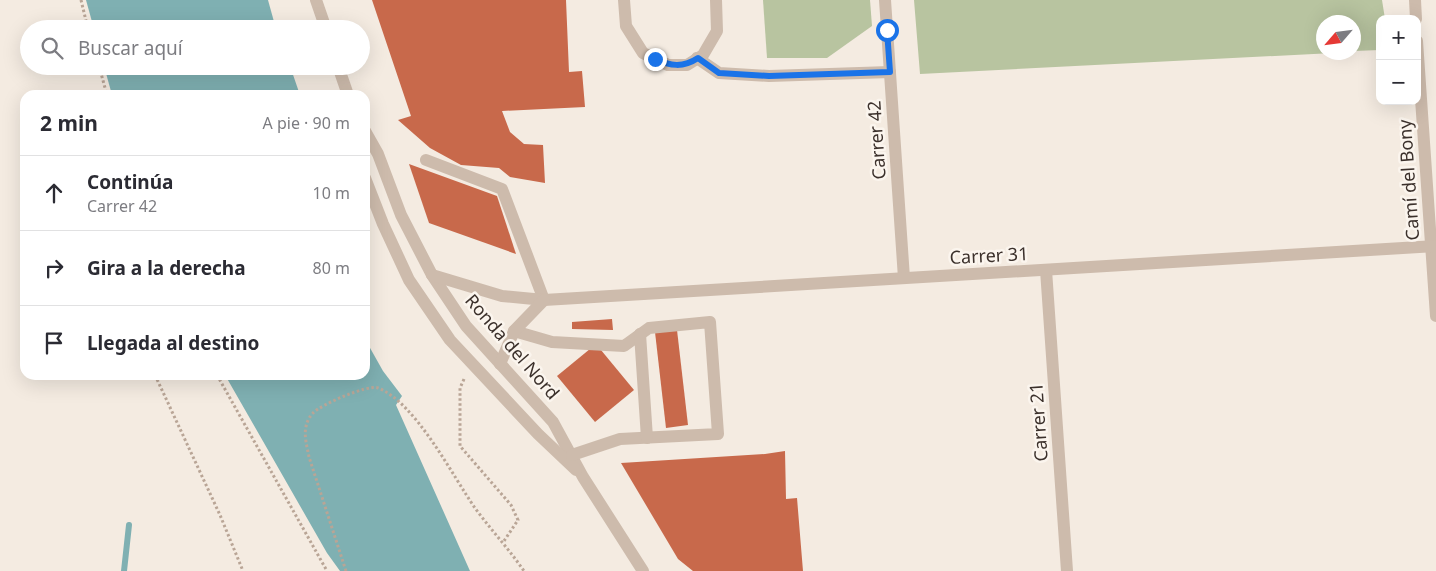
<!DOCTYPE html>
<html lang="es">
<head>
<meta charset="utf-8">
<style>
  :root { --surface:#fff; --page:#f7f7f7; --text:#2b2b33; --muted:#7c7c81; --line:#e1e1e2 }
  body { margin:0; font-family:"Noto Sans",sans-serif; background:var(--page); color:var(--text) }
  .controls { position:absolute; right:15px; top:15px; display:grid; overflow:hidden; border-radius:10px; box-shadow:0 5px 20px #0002 }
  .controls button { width:45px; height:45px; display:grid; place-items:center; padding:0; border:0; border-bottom:1px solid var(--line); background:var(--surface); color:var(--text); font:25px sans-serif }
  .compass { position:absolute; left:1316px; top:15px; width:45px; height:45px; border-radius:50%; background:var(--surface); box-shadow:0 5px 20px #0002; rotate:242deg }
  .stop { position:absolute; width:15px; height:15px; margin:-11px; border:4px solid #1a73e8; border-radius:50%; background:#fff }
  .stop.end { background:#1a73e8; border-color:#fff; box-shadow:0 1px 5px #0008 }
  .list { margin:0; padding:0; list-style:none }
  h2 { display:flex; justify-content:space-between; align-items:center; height:65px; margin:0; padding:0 20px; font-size:21px }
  h2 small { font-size:16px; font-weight:400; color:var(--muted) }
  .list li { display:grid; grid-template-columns:32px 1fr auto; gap:15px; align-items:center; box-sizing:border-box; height:75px; padding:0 20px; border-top:1px solid var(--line) }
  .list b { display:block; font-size:19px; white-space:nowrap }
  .list p { margin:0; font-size:16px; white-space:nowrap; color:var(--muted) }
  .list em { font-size:16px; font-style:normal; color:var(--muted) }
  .icon { flex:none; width:28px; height:28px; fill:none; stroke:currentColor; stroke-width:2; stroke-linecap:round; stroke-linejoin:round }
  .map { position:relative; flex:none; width:1436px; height:571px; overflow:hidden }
  .search { position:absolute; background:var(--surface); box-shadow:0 5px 20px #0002; left:20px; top:20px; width:350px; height:55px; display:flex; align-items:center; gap:12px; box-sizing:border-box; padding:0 18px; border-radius:28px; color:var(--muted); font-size:19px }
  .panel { position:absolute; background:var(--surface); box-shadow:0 5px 20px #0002; left:20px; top:90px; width:350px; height:290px; border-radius:15px }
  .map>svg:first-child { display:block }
  .green { fill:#b8c4a0 }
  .water { fill:#7fb0b2 }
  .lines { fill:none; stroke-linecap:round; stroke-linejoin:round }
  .stream { stroke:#7fb0b2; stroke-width:6 }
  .building { fill:#c8694b }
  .path { stroke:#b9a596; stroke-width:3; stroke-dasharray:2.5 2.5; stroke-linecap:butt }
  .minor { stroke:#cdbbac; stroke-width:12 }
  .route { stroke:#1a73e8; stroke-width:6 }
  .labels { text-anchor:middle; stroke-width:5; stroke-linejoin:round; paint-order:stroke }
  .street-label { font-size:18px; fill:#3b302b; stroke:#fbf5ee }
</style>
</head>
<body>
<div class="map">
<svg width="1436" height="571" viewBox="0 0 1436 571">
  <rect width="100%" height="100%" fill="#f4ebe1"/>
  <g class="green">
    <path d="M763 0H870L872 26 827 58H767Z"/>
    <path d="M914 0H1382L1385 19H1380V50L1354 51V22H1324V52L1333 53 920 74Z"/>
  </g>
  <g class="water">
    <path d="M86 0H268L276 29H94Z"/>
    <path d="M104 66H290L300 95H112Z"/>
    <path d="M365 339 383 371 402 396 396 405 470 571H340L327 553 225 375H365Z"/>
  </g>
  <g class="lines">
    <path class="stream" d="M124 571 129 525"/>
  </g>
  <g class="building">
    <path d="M372 0H566L569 72 582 71 585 107 502 111 510 132 524 144 543 145 545 183 510 177 499 168 461 165 430 148 398 120 411 116Z"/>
    <path d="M409 164 497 196 516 254 429 223Z"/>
    <path d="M612 319 613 330 572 329V322Z"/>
    <path d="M677 330 688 425 666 428 655 332Z"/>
    <path d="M596 344 634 390 595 422 557 376Z"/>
    <path d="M785 451 786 499 797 498 803 571H693L678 559 621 463 765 454Z"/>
  </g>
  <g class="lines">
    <g class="path">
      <path d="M81 0 88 29"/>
      <path d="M99 66 107 95"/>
      <path d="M155 375 220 515 243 571"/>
      <path d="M217 375 327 571"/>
      <path d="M464 379 460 388V446L511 505 518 520 504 541"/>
      <path d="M346 571 309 457C307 446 303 434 307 423 308 420 310 416 313 413 320 405 368 384 378 388 416 403 452 475 475 508 491 530 509 549 524 571"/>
    </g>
    <g class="minor">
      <path d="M316 0 326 29"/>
      <path d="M624 0 626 26 643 53 668 65H687L703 55 717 31 716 0"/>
      <path d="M885 0 904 278"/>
      <path d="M1415 0 1416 19"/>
      <path d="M1417 41 1436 316"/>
      <path d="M697 58 719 73 769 76 890 72"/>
      <path d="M338 66 348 95"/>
      <path d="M365 131 378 154 401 215 432 275 466 326 553 422 583 477 643 571"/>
      <path d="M426 160 502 189 544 300"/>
      <path d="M365 178 383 224 409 280 450 340 538 434 576 470"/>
      <path d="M1046 270 1067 571"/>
      <path d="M432 275 502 296 544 300 1436 246"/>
      <path d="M514 331 552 342 624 346 649 328 710 322 718 434 620 439 572 455"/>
      <path d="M640 334 647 438"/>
      <path d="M500 364 514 331 544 300"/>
    </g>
  </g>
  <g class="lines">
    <path class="route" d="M655 59C670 66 683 68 698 58L719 73 769 76 890 72 887 30"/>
  </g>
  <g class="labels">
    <g class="street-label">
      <text transform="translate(877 140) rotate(-94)" y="6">Carrer 42</text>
      <text transform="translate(1409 180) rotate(-94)" y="6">Camí del Bony</text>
      <text transform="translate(989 256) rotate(-3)" y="6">Carrer 31</text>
      <text transform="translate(512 347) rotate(49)" y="6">Ronda del Nord</text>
      <text transform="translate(1039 422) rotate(-94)" y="6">Carrer 21</text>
    </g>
  </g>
</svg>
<div class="controls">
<button>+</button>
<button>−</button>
</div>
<svg class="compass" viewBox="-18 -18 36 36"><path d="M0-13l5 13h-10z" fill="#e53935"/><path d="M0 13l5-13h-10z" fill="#7c7c81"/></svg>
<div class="stop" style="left:887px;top:30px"></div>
<div class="stop end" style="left:655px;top:59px"></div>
<div class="search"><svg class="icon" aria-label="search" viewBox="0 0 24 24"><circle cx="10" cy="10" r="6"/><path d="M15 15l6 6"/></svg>Buscar aquí</div>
<section class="panel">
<h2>2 min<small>A pie · 90 m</small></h2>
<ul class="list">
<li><svg class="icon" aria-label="ahead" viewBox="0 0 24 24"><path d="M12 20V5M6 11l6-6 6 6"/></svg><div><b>Continúa</b><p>Carrer 42</p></div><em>10 m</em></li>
<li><svg class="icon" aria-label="right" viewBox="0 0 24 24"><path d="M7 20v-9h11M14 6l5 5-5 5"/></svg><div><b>Gira a la derecha</b></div><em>80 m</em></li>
<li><svg class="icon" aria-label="arrive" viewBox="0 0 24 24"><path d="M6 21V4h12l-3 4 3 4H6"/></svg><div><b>Llegada al destino</b></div></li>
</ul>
</section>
</div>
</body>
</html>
